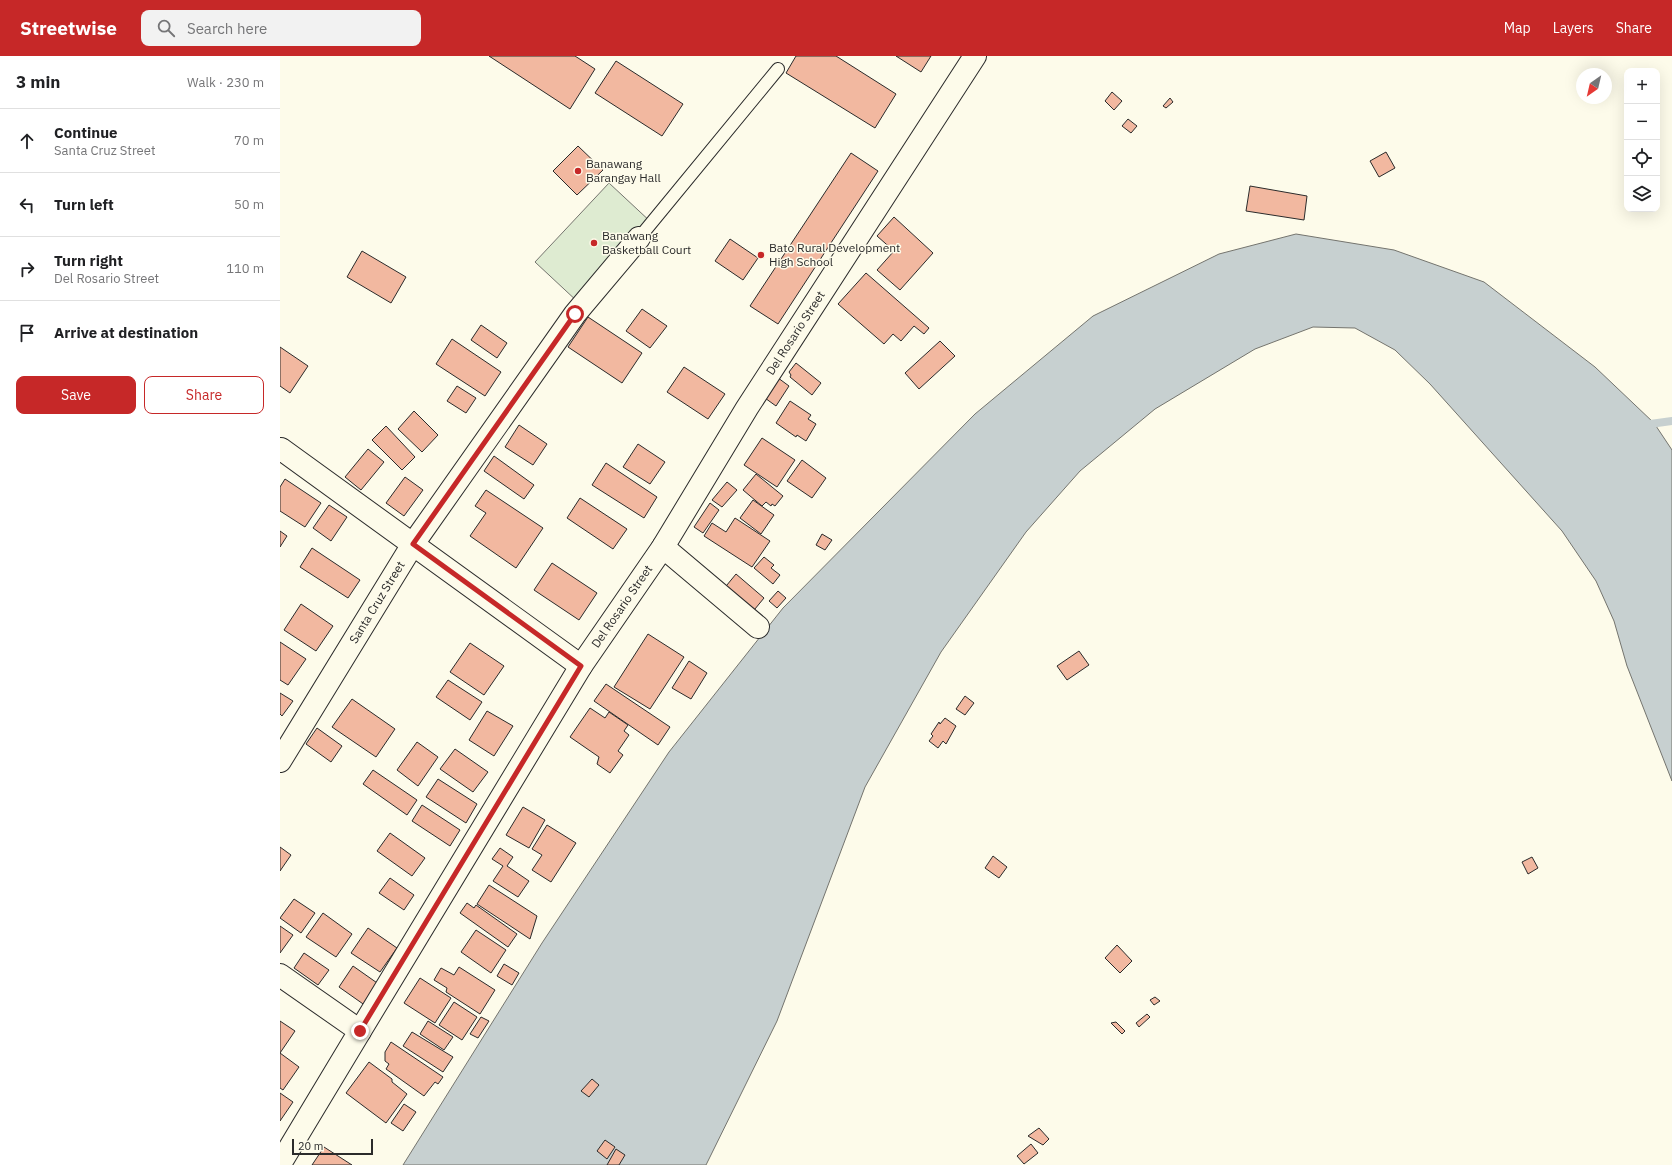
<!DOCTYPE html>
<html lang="en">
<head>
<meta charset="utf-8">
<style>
  :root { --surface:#fff; --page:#f2f2f2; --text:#202124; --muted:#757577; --line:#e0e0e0; --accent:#c62828 }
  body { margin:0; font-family:"IBM Plex Sans",sans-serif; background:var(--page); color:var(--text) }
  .controls { position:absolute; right:12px; top:12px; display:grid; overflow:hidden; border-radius:8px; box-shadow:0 4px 16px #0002 }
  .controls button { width:36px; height:36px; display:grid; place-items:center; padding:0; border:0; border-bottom:1px solid var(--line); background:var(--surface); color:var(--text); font:20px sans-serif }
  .compass { position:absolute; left:1296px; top:12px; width:36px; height:36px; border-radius:50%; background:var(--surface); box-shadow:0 4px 16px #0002; rotate:214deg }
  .scale { position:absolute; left:12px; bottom:10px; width:81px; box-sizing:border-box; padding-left:4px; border:2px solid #2b2b2b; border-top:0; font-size:11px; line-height:14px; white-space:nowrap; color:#2b2b2b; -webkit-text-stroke:3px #fdfbea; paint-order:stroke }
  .stop { position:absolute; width:12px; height:12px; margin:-9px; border:3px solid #c62828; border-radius:50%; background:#fff }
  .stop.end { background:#c62828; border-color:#fff; box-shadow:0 1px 4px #0008 }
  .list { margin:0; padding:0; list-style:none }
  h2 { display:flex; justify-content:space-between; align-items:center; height:52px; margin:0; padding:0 16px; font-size:17px }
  h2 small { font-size:13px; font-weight:400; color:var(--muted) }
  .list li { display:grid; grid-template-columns:26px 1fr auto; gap:12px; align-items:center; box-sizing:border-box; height:64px; padding:0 16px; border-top:1px solid var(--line) }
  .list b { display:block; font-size:15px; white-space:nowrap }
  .list p { margin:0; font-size:13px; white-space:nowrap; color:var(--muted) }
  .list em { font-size:13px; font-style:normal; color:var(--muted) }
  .actions { display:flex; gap:8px; padding:12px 16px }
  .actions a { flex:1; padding:9px 0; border:1px solid var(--accent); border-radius:8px; text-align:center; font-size:14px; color:var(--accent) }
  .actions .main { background:var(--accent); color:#fff }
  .icon { flex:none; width:22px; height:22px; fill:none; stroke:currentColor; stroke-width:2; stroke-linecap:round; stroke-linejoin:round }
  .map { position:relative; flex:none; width:1392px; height:1109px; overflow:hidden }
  header { display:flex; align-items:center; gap:24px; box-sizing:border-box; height:56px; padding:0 20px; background:var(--accent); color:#fff }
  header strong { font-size:19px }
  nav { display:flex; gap:22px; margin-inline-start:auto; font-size:14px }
  .search { width:280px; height:36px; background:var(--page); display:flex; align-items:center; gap:10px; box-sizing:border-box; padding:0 14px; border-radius:8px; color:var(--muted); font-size:15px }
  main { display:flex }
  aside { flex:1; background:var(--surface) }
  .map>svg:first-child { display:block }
  .green { fill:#deebd1; stroke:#74746e }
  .water { fill:#c7d0d0; stroke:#74746e }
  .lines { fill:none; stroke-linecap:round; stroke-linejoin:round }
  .stream { stroke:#c7d0d0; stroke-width:8 }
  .building { fill:#f2b8a0; stroke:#2b2b2b }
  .lane-casing { stroke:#2b2b2b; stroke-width:14 }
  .street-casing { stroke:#2b2b2b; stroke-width:24 }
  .secondary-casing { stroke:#2b2b2b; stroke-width:24 }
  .lane { stroke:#fdfbea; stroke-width:12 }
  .street { stroke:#fdfbea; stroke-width:22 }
  .secondary { stroke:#fdfbea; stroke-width:22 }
  .route { stroke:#c62828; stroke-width:5 }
  .poi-dot { fill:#c62828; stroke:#fdfbea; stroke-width:1.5 }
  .labels { text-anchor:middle; stroke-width:3; stroke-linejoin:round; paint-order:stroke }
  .poi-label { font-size:12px; fill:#2b2b2b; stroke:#fdfbea; text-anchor:start }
  .street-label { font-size:12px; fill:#2b2b2b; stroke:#fdfbea }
</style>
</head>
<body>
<header>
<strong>Streetwise</strong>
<div class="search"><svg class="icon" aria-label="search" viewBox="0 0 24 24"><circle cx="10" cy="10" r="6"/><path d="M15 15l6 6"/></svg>Search here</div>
<nav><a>Map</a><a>Layers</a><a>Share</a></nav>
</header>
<main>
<aside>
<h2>3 min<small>Walk · 230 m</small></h2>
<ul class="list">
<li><svg class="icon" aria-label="ahead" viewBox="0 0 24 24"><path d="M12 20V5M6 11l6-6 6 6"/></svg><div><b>Continue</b><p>Santa Cruz Street</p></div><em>70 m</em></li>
<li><svg class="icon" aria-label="left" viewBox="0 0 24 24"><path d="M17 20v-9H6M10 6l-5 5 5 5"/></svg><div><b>Turn left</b></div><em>50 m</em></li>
<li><svg class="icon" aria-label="right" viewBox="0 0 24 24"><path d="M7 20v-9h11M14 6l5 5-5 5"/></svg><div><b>Turn right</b><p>Del Rosario Street</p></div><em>110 m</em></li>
<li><svg class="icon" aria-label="arrive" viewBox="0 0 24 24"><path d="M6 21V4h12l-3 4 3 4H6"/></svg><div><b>Arrive at destination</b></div></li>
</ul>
<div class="actions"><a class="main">Save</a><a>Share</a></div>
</aside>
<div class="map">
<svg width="1392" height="1109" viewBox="0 0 1392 1109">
  <rect width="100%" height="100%" fill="#fdfbea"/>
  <path class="green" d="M329 127 373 168 299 247 255 206Z"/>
  <path class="water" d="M1016 178 1114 194 1204 226 1315 311 1374 367 1392 394V725L1347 610 1334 565 1316 525 1282 475 1150 328 1115 294 1075 272 1033 271 975 293 875 353 800 415 746 476 661 596 585 731 497 965 426 1109H123L262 887 389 696 503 552 695 358 813 260 939 198Z"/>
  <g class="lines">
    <path class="stream" d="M1363 369 1392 365"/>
  </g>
  <g class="building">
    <path d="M209 0H295L315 13 290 53Z"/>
    <path d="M516 0H556L616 38 595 72 506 17Z"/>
    <path d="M616 0H651L641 16Z"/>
    <path d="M336 5 403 48 382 80 315 37Z"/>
    <path d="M832 36 842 45 834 54 825 45Z"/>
    <path d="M890 42 893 46 886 52 883 50Z"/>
    <path d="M848 63 857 70 851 77 842 70Z"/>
    <path d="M298 90 323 114 297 139 273 115Z"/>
    <path d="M1106 96 1115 112 1099 121 1090 105Z"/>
    <path d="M571 97 598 115 498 268 470 250Z"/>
    <path d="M970 130 1027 140 1024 164 966 155Z"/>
    <path d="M614 161 653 197 620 234 597 214 614 195 597 180Z"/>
    <path d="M450 183 478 202 463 224 435 205Z"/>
    <path d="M82 195 126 221 111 247 67 221Z"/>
    <path d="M586 217 649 272 644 278 634 270 621 285 613 278 604 288 558 248Z"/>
    <path d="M362 253 387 270 370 292 346 275Z"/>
    <path d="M308 261 362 297 342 327 288 291Z"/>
    <path d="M201 269 227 287 217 302 191 284Z"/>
    <path d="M172 283 221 316 205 340 156 308Z"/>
    <path d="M660 285 675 300 639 333 625 317Z"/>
    <path d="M0 291 28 310 10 337 0 330Z"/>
    <path d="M516 307 541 327 532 339 510 321 511 319 509 316Z"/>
    <path d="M404 311 445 338 428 363 387 336Z"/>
    <path d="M490 316 509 330 496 350 478 337Z"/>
    <path d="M177 330 196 342 186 357 167 345Z"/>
    <path d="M510 345 531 359 528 363 536 368 526 385 517 379 516 381 496 367Z"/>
    <path d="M134 355 158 379 142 396 118 373Z"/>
    <path d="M239 369 267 388 253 409 225 391Z"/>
    <path d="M106 370 135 401 122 414 92 384Z"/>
    <path d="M482 382 515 404 497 431 464 409Z"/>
    <path d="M358 388 385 406 370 428 343 411Z"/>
    <path d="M88 393 104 406 81 434 65 421Z"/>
    <path d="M214 400 254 429 244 443 204 415Z"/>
    <path d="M522 404 546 422 532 442 507 425Z"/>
    <path d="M326 407 377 441 364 462 312 429Z"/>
    <path d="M476 418 503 440 495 450 492 448 491 450 486 446 482 450 463 434Z"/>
    <path d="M125 421 143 434 124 460 106 447Z"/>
    <path d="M5 423 41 447 25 471 0 455V431Z"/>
    <path d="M447 426 457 434 442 451 432 444Z"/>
    <path d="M206 434 263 472 236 512 190 480 206 457 195 450Z"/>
    <path d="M300 442 347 473 333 493 287 462Z"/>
    <path d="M473 444 494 459 481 478 460 462Z"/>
    <path d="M430 447 439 454 423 477 414 471Z"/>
    <path d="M49 449 67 461 51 485 33 472Z"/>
    <path d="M455 462 490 485 472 511 424 480 432 467 446 476Z"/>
    <path d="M0 475 7 480 0 491Z"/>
    <path d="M542 478 552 484 545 494 536 489Z"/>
    <path d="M32 492 80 524 68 542 20 511Z"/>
    <path d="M484 501 494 509 491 512 500 519 493 528 474 512Z"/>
    <path d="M272 507 317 537 299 564 254 534Z"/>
    <path d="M456 518 484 542 470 559 442 535Z"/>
    <path d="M498 535 506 542 497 552 489 545Z"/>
    <path d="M21 548 53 570 36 595 4 574Z"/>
    <path d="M368 578 404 601 370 653 334 631Z"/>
    <path d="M0 586 26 603 8 629 0 624Z"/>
    <path d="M190 587 224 610 204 639 170 616Z"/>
    <path d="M799 595 809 609 787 624 777 610Z"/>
    <path d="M409 605 427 617 411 643 392 632Z"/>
    <path d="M168 624 202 646 190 664 156 641Z"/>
    <path d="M326 628 390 671 378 689 314 645Z"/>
    <path d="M0 637 13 645 2 660 0 658Z"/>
    <path d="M685 640 694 647 685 659 676 653Z"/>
    <path d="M72 643 115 673 96 701 52 671Z"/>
    <path d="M310 652 325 662 329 656 348 669 344 675 349 679 338 695 343 699 330 717 317 708 319 701 290 681Z"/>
    <path d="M207 655 233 670 214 700 189 684Z"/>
    <path d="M665 662 676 670 666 688 663 685 658 692 649 685 653 680 651 678 659 666 660 668Z"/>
    <path d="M37 672 62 690 51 706 26 688Z"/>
    <path d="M137 686 158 701 138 730 117 714Z"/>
    <path d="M175 693 208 716 193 736 160 713Z"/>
    <path d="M93 714 137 744 127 759 83 728Z"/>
    <path d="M158 723 197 748 186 767 146 741Z"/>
    <path d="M142 749 180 774 170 790 132 765Z"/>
    <path d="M243 751 265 764 249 792 226 779Z"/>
    <path d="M267 769 296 787 271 826 252 814 262 799 252 793Z"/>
    <path d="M110 777 145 802 132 820 97 795Z"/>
    <path d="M0 791 11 799 0 815Z"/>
    <path d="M220 792 233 801 227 810 249 825 238 841 213 825 223 810 212 803Z"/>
    <path d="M713 800 727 811 719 822 705 812Z"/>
    <path d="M1252 801 1258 812 1248 818 1242 806Z"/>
    <path d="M110 822 134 839 124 854 99 837Z"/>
    <path d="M209 829 257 860 250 883 197 848Z"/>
    <path d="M14 843 35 857 21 877 0 862Z"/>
    <path d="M187 847 194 852 196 849 237 878 228 891 180 857Z"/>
    <path d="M43 857 72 878 56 901 26 881Z"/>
    <path d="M0 870 13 879 0 897Z"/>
    <path d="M88 872 117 892 100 916 71 897Z"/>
    <path d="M196 874 226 894 211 917 181 896Z"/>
    <path d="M837 889 852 905 840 917 825 902Z"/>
    <path d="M24 897 49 914 38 929 14 912Z"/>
    <path d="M224 908 239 917 232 929 217 920Z"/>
    <path d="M73 910 100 929 86 950 59 931Z"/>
    <path d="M179 911 215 934 200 958 166 936 167 932 154 924 161 912 174 919Z"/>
    <path d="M140 922 171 942 155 967 124 947Z"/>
    <path d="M875 941 880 945 874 949 870 944Z"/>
    <path d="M174 946 197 961 182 984 159 969Z"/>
    <path d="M867 958 870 961 859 971 856 967Z"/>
    <path d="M201 961 209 965 198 982 190 978Z"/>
    <path d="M0 965 15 975 0 997 19 1011 3 1034 0 1032Z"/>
    <path d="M148 965 173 981 164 994 140 978Z"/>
    <path d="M836 966 845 975 842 978 831 967Z"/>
    <path d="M132 976 173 1001 163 1016 123 990Z"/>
    <path d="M111 986 163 1021 158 1028 155 1026 144 1040 106 1013 109 1008 105 1005V996Z"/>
    <path d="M89 1006 112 1023V1026L127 1038 106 1067 66 1037Z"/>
    <path d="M312 1023 319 1029 309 1041 301 1035Z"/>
    <path d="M0 1037 13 1046 0 1065Z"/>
    <path d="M124 1048 136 1056 123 1075 111 1067Z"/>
    <path d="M759 1072 769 1083 763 1089 748 1080Z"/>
    <path d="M325 1084 335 1091 327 1103 317 1095Z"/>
    <path d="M751 1088 758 1097 744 1108 737 1100Z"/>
    <path d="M44 1091 72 1109H32Z"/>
    <path d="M336 1093 345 1099 339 1109H327Z"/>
  </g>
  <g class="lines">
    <g class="lane-casing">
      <path id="lane" d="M359 182 498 13"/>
    </g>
    <g class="street-casing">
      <g id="street">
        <path d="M0 395 1 393 301 610"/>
        <path d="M383 491 478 571"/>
        <path id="s1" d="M0 705 133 488 295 258 359 182"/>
        <path id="s2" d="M80 975 301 610 383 491 467 352 695 0"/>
      </g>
    </g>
    <g class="secondary-casing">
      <path id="secondary" d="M0 919 80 975 0 1108"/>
    </g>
    <use href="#lane" class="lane"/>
    <use href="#street" class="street"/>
    <use href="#secondary" class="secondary"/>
  </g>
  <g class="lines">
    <path class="route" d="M80 975 301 610 133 488 295 258"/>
  </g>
  <g class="poi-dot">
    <circle cx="298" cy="115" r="4"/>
    <circle cx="314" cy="187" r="4"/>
    <circle cx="481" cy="199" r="4"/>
  </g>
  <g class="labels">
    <g class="poi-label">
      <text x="306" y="112">Banawang<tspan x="306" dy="14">Barangay Hall</tspan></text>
      <text x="322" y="184">Banawang<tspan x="322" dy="14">Basketball Court</tspan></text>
      <text x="489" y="196">Bato Rural Development<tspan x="489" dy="14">High School</tspan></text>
    </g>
    <g class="street-label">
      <text dy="4" stroke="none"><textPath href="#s2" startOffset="823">Del Rosario Street</textPath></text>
      <text dy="4" stroke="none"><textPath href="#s1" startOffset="186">Santa Cruz Street</textPath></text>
      <text dy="4" stroke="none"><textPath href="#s2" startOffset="499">Del Rosario Street</textPath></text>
    </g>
  </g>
</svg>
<div class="controls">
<button>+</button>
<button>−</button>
<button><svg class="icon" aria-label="locate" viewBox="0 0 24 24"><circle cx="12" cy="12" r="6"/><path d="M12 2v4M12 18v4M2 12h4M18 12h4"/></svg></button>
<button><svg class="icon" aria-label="layers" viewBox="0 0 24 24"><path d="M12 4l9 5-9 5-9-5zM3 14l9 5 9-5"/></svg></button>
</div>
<svg class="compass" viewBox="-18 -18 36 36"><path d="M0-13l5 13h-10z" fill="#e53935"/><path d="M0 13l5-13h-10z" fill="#757577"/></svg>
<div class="scale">20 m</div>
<div class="stop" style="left:295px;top:258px"></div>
<div class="stop end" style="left:80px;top:975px"></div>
</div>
</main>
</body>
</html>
